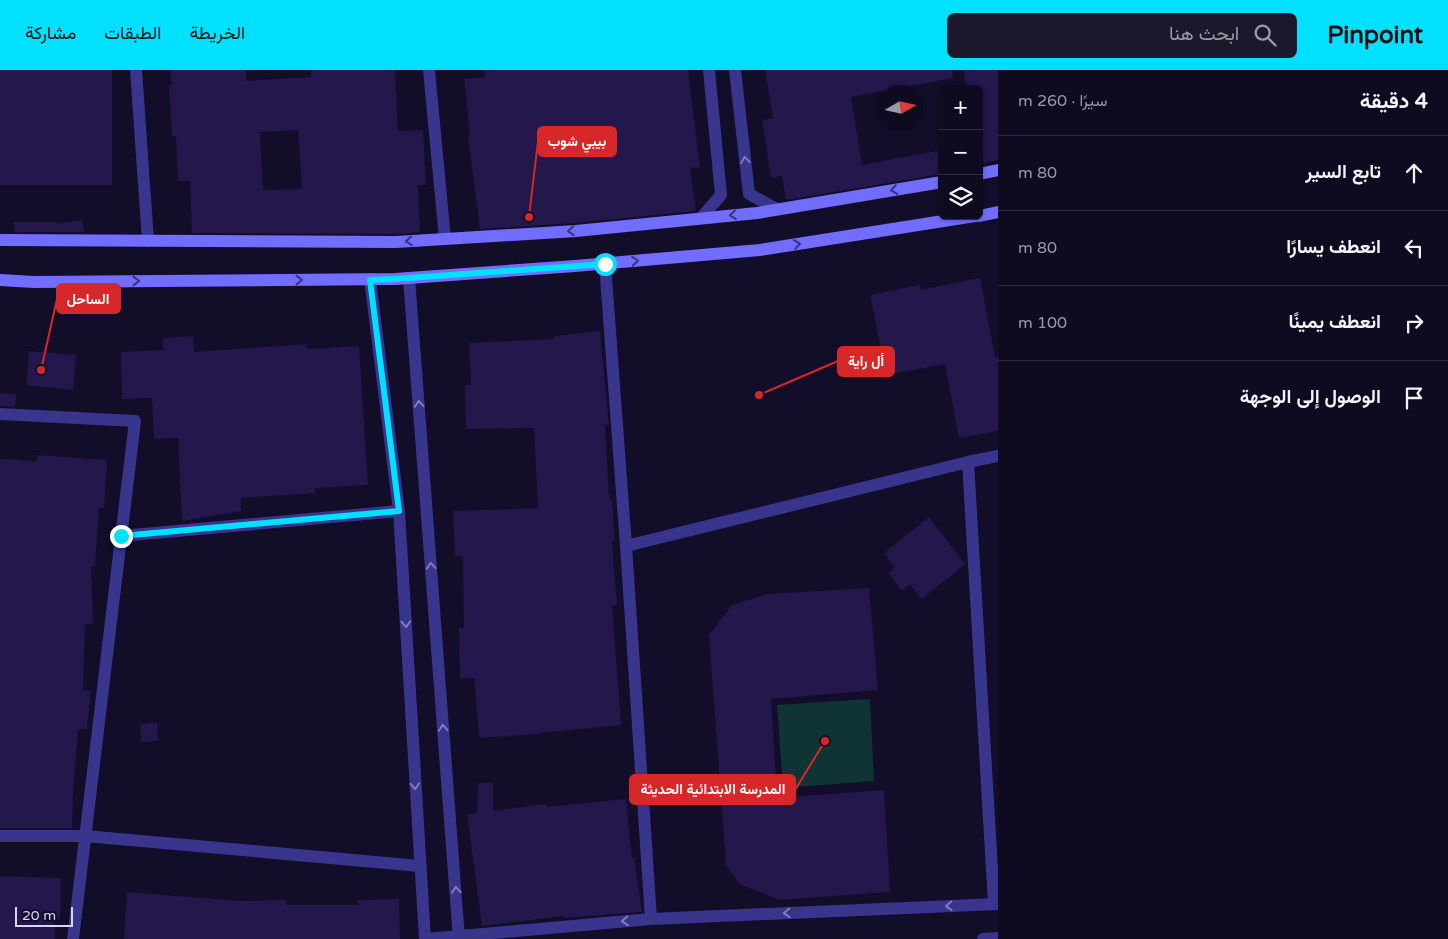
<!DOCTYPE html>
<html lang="ar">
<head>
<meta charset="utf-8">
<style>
  :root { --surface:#0e0a1f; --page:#1c182c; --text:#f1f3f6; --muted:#9b9aa4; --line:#2e2b3d; --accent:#01e1ff }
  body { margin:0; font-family:"Varela Round",Vazirmatn,sans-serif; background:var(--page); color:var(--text); direction:rtl }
  .controls { position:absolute; right:15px; top:15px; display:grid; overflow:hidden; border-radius:8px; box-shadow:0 1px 4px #0004 }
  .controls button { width:45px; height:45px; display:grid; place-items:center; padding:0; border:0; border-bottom:1px solid var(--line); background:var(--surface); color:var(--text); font:25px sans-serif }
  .compass { position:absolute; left:878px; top:15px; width:45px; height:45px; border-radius:50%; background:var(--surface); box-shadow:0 1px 4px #0004; rotate:81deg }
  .scale { position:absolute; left:15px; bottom:12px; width:58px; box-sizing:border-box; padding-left:5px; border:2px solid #dad5ff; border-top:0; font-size:14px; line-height:18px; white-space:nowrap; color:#dad5ff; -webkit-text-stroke:4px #120d29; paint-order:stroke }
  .stop { position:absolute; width:15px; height:15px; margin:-11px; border:4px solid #01e1ff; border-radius:50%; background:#fff }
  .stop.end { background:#01e1ff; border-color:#fff; box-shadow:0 1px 5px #0008 }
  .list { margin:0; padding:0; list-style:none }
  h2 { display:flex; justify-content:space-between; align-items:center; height:65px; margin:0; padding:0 20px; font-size:21px }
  h2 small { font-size:16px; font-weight:400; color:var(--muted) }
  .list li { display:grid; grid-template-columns:32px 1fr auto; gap:15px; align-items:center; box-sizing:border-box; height:75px; padding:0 20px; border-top:1px solid var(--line) }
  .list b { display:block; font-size:19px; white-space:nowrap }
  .list em { font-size:16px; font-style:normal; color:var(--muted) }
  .icon { flex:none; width:28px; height:28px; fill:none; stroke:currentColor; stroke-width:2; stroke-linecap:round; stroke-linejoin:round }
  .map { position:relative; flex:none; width:998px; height:869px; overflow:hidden; direction:ltr }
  header { display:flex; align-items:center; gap:30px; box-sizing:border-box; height:70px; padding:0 25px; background:var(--accent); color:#111 }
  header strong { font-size:24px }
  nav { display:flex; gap:28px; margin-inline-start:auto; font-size:18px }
  .search { width:350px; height:45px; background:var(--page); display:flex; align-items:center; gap:12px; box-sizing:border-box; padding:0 18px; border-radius:8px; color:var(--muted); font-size:19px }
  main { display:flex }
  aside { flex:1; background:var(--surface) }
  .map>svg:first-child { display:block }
  .green { fill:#103333 }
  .building { fill:#23174b; fill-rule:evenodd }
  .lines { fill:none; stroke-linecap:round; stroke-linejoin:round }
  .street { stroke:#39348c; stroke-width:12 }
  .secondary { stroke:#726cff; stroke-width:12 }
  .oneway { stroke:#817cc0 }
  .oneway2 { stroke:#38337f }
  .route { stroke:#01e1ff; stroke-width:6 }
  .leader { fill:none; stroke:#d62828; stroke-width:2 }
  .callout-dot { fill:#d62828; stroke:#120d29; stroke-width:2 }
  .callout { fill:#d62828; stroke:#d62828; stroke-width:2 }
  .callout-label { font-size:14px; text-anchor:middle; font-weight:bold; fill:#fff }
</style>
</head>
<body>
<header>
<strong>Pinpoint</strong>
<div class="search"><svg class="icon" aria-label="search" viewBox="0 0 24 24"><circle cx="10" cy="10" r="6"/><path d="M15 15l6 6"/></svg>ابحث هنا</div>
<nav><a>الخريطة</a><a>الطبقات</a><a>مشاركة</a></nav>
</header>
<main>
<aside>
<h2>4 دقيقة<small>سيرًا · 260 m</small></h2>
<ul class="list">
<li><svg class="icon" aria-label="ahead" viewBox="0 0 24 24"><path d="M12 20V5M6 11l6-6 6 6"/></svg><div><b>تابع السير</b></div><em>80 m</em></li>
<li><svg class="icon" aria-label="left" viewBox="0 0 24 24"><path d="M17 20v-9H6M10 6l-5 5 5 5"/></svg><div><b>انعطف يسارًا</b></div><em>80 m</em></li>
<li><svg class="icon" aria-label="right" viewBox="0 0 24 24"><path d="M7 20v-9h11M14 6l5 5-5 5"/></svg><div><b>انعطف يمينًا</b></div><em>100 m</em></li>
<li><svg class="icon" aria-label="arrive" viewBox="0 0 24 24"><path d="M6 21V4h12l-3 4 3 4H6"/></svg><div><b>الوصول إلى الوجهة</b></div></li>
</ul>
</aside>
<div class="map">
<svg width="998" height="869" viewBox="0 0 998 869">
  <rect width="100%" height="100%" fill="#120d29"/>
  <path class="green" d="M870 629 874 711 783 718 777 635Z"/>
  <g class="building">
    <rect x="0" y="0" width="112" height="115"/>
    <path d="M170 0H246V11L311 7V0H395L398 61 423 60 426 115H418L420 162 396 164 192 163 190 111H178L176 66H172L169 15H172ZM298 60 302 119 263 120 260 62Z"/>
    <path d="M484 0H688L700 97 690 98 696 141 575 153 480 159 468 66H470L464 9 485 7Z"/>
    <path d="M765 0H952L953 8 851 27 862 95 942 80V104L786 130 782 106 771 108 762 50 773 48Z"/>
    <path d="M963 0H998V90L984 93 979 71V19H967Z"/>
    <path d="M83 150 84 162H14V152H56V154Z"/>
    <path d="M980 208 995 287H998V361L959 368 945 294 886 305 870 225 920 215 921 220Z"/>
    <path d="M600 261 609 355H605L609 429H612L615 471H612L617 535H612L621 655 539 663V664L479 668 474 608 460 609 459 558 464 557 463 486H455L453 441 538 438 534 358 466 359 465 315H471L469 273 554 269 553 266Z"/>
    <path d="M193 266 194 282 307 274V279L359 276 368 415 315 418V423L241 428V441L182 451 178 368 154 369 152 328 122 329 121 282 163 280V268Z"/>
    <path d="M29 281 76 285 73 320 26 315Z"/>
    <path d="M0 323 16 324 15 337 0 336Z"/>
    <path d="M37 385 107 390 104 438 99 437 95 496H91L93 554H85L83 620 91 621 87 659H78L73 722 72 758H0V389L36 391Z"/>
    <path d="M929 447 965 494 922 529 910 514 902 521 888 503 895 497 884 483Z"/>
    <path d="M869 518 878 620 771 629 777 728 884 720 890 822 779 830 740 814 726 795 709 565 732 535 767 524Z"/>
    <path d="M157 653 158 671 141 672 140 654Z"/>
    <path d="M478 713H493V741L546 734V737L626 729 632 788H634L642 842 564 848V846L482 856 467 744 477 743Z"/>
    <path d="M0 806 61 808 60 849H54L55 869H0Z"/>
    <path d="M127 822 241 831 286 830V835H358L357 830 399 829 400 869H124Z"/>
  </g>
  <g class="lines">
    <g class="street">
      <path d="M136 0 148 171"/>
      <path d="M429 0 445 169"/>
      <path d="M735 0 749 124 777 139"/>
      <path d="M701 148 721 125 709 0"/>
      <path d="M605 194 626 476 651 849"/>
      <path d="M409 208 459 869"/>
      <path d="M370 209 399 441 425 869"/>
      <path d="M0 344 135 351 73 869"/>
      <path d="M968 392 994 834"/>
      <path d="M121 466 399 441"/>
      <path d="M626 476 968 392 998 386"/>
      <path d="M0 766H85L420 796"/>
      <path d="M426 869 651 849 998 834"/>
      <path d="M983 869 998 868"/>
    </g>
    <g class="secondary">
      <path d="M979 104 998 100"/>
      <path d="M979 146 998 142"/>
      <path d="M0 170 396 172 576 161 757 143 942 112"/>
      <path d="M0 210 34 212 395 209 575 196 760 180 975 146"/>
    </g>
  </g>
  <defs><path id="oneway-chevron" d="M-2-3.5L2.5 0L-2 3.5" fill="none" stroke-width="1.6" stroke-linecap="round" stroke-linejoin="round" transform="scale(1.25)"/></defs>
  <g class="oneway">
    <use href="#oneway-chevron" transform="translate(745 90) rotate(-97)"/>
    <use href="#oneway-chevron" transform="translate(419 334) rotate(-94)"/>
    <use href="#oneway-chevron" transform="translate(431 496) rotate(-94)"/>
    <use href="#oneway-chevron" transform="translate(406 554) rotate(87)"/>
    <use href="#oneway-chevron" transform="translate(443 658) rotate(-94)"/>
    <use href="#oneway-chevron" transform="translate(415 716) rotate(87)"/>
    <use href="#oneway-chevron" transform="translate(456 820) rotate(-94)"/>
    <use href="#oneway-chevron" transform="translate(949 836) rotate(177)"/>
    <use href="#oneway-chevron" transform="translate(787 843) rotate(177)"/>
    <use href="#oneway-chevron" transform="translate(625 851) rotate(175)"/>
  </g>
  <g class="oneway2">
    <use href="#oneway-chevron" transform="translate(894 120) rotate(171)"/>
    <use href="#oneway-chevron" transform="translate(733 145) rotate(174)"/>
    <use href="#oneway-chevron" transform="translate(571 161) rotate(176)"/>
    <use href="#oneway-chevron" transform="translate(409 171) rotate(176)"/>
    <use href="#oneway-chevron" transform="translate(797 174) rotate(-9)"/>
    <use href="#oneway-chevron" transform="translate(635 191) rotate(-5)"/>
    <use href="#oneway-chevron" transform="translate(299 210)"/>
    <use href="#oneway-chevron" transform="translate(136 211)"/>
  </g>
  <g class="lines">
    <path class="route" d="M121 466 399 441 370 210 395 209 605 194"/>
  </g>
  <path class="leader" d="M529 147L538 71M41 300L57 229M759 325L838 291M825 671L795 720"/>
  <g class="callout-dot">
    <circle cx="529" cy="147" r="5"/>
    <circle cx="41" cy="300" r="5"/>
    <circle cx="759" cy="325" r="5"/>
    <circle cx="825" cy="671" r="5"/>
  </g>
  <g class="callout">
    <rect x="538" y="57" width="78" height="29" rx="5"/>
    <rect x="57" y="214" width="63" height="29" rx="5"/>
    <rect x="838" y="277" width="56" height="29" rx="5"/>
    <rect x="630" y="705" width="165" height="29" rx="5"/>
  </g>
  <g class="callout-label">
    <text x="577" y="76">بيبي شوب</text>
    <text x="88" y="234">الساحل</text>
    <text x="866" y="296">أل راية</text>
    <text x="713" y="724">المدرسة الابتدائية الحديثة</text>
  </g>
</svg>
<div class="controls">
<button>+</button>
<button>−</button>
<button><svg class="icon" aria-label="layers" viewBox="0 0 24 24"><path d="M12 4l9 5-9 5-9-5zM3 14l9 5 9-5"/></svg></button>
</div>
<svg class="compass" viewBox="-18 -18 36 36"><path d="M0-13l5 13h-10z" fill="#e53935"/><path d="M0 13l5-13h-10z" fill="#9b9aa4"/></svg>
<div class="scale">20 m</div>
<div class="stop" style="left:605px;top:194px"></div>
<div class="stop end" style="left:121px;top:466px"></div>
</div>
</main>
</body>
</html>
